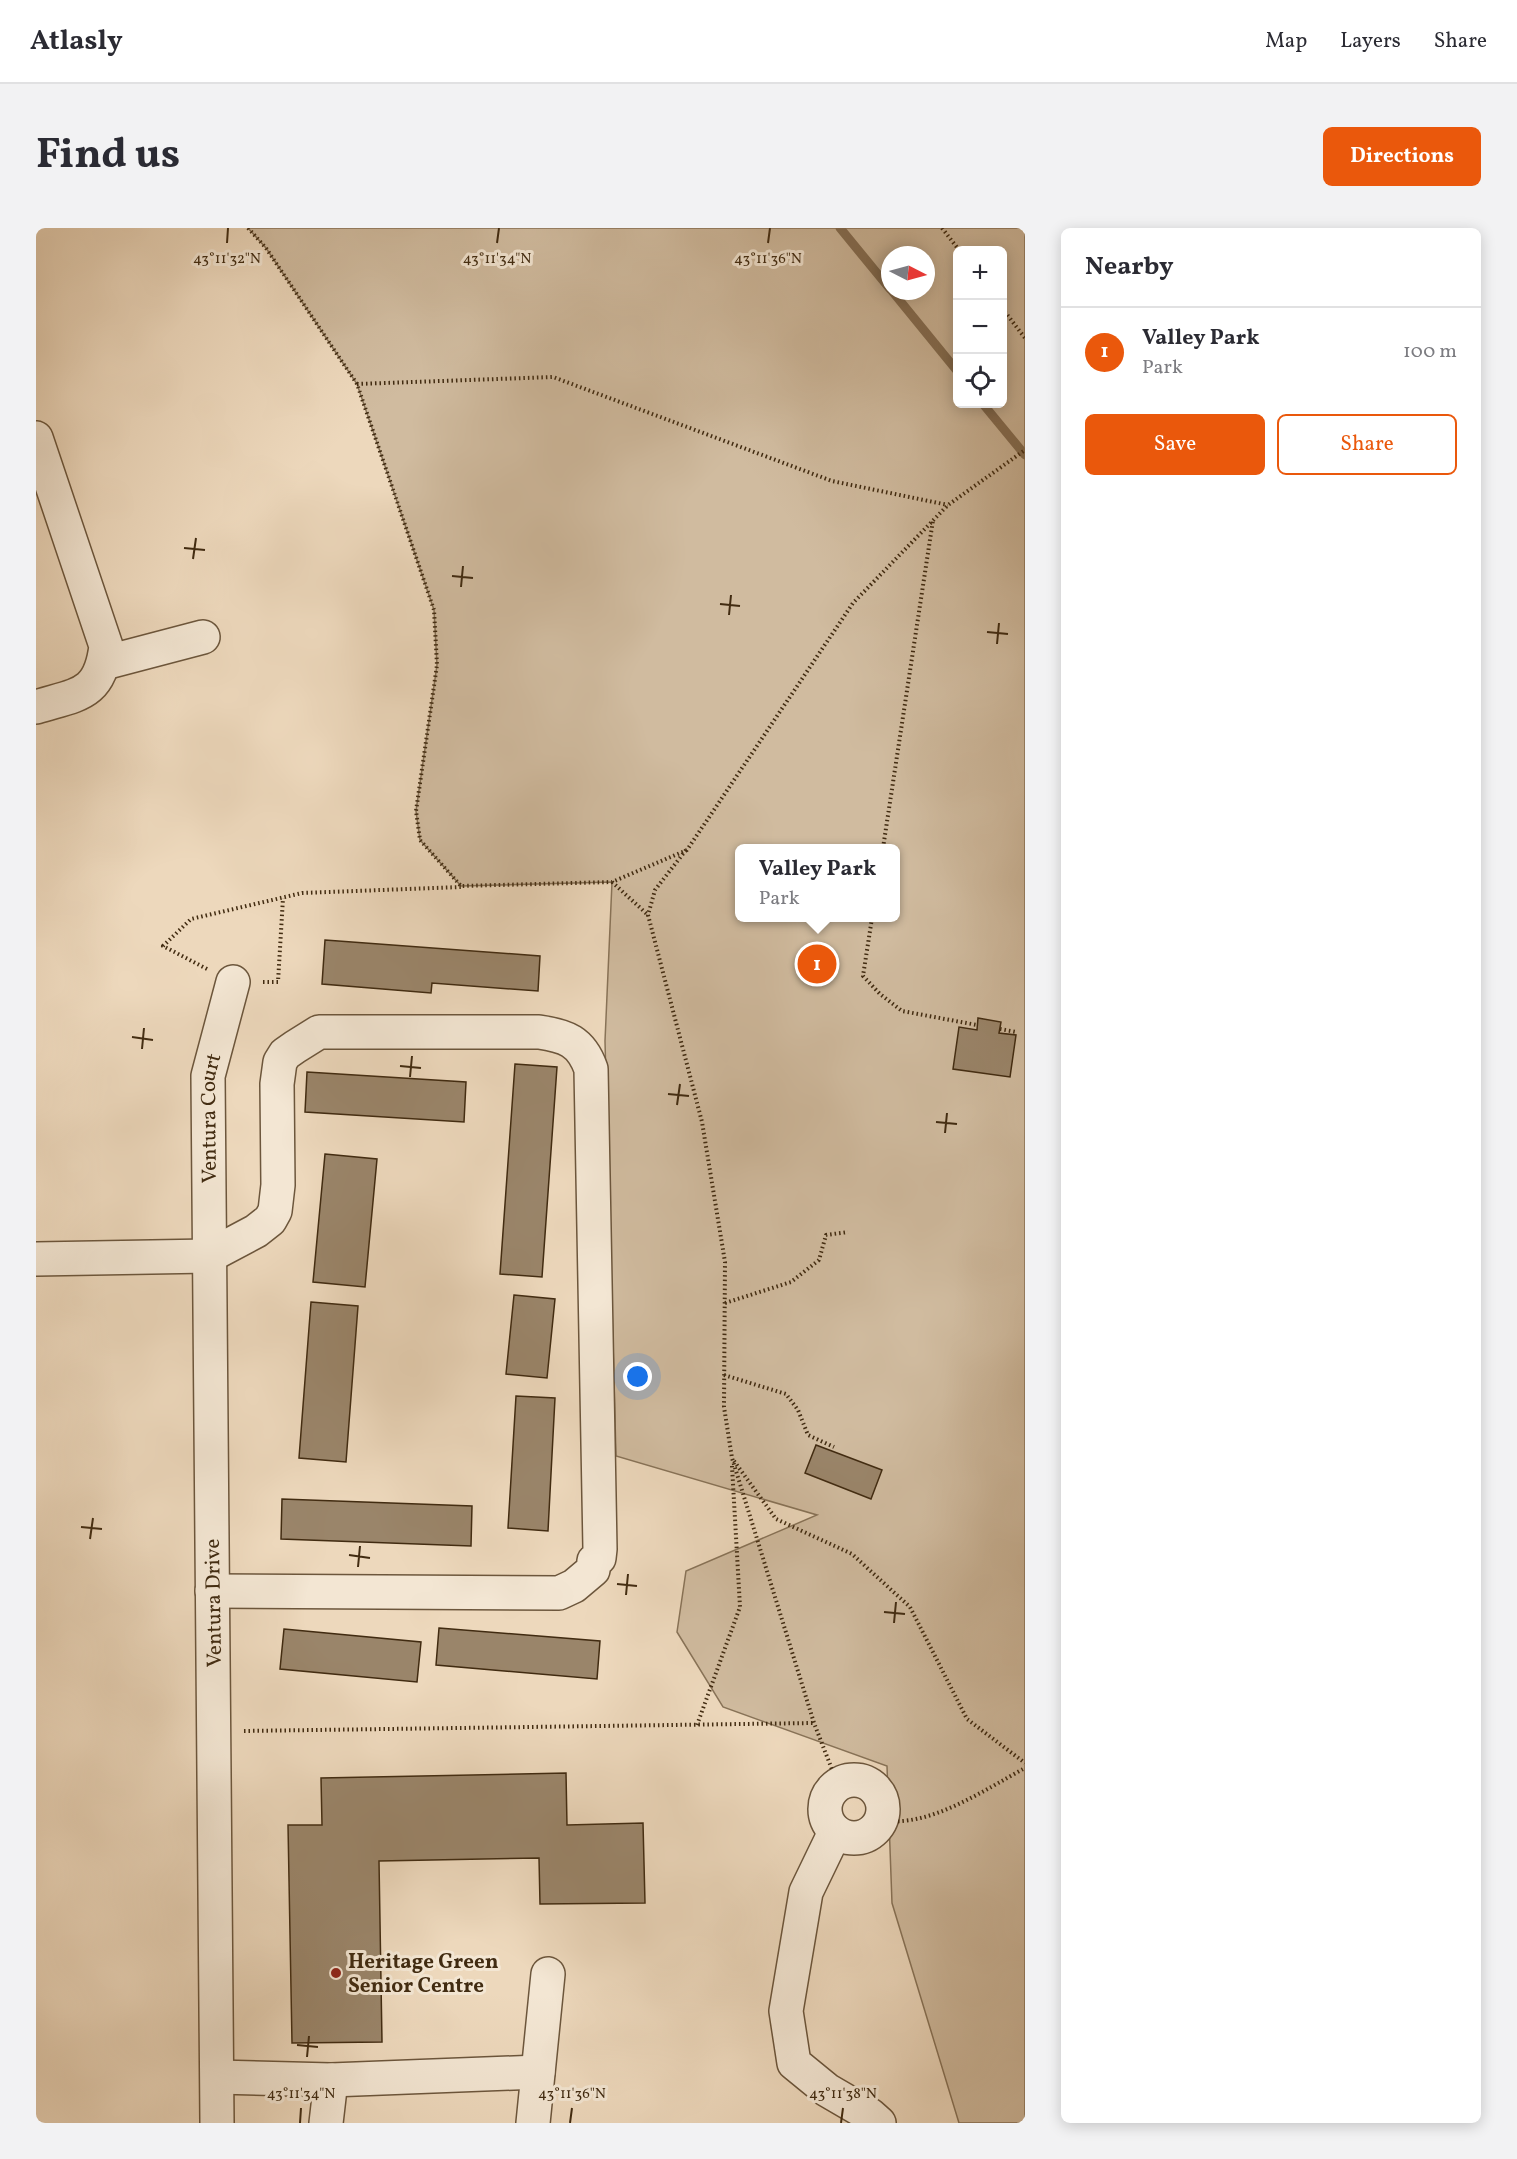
<!DOCTYPE html>
<html lang="en">
<head>
<meta charset="utf-8">
<style>
  :root { --surface:#fff; --page:#f2f2f3; --text:#2b2b33; --muted:#7c7c81; --line:#e1e1e2; --accent:#ea580c }
  body { margin:0; font-family:Vollkorn,serif; background:var(--page); color:var(--text) }
  .controls { position:absolute; right:18px; top:18px; display:grid; overflow:hidden; border-radius:9px; box-shadow:0 3px 15px #0003 }
  .controls button { width:54px; height:54px; display:grid; place-items:center; padding:0; border:0; border-bottom:2px solid var(--line); background:var(--surface); color:var(--text); font:30px sans-serif }
  .compass { position:absolute; left:845px; top:18px; width:54px; height:54px; border-radius:50%; background:var(--surface); box-shadow:0 3px 15px #0003; rotate:96deg }
  .you { position:absolute; left:602px; top:1149px; width:21px; height:21px; margin:-15px; border:4px solid #fff; border-radius:50%; background:#1a73e8; box-shadow:0 0 0 9px #1a73e833 }
  .badge { display:grid; place-items:center; width:39px; height:39px; border-radius:50%; background:var(--accent); color:#fff; font-size:20px; font-weight:700 }
  .pin { position:absolute; translate:-50% -50%; border:3px solid #fff; box-shadow:0 2px 6px #0006 }
  .popup { position:absolute; left:699px; top:616px; width:165px; height:78px; box-sizing:border-box; display:grid; place-content:center; border-radius:9px; background:var(--surface); filter:drop-shadow(0 2px 4px #0005); font-size:20px; white-space:nowrap; color:var(--muted) }
  .popup b { font-size:22px; color:var(--text) }
  .popup::after { content:''; position:absolute; left:50%; top:100%; margin-left:-12px; border:12px solid transparent; border-top-color:var(--surface) }
  .list { margin:0; padding:0; list-style:none }
  h2 { display:flex; justify-content:space-between; align-items:center; height:78px; margin:0; padding:0 24px; font-size:26px }
  h2 small { font-size:20px; font-weight:400; color:var(--muted) }
  .list li { display:grid; grid-template-columns:39px 1fr auto; gap:18px; align-items:center; box-sizing:border-box; height:90px; padding:0 24px; border-top:2px solid var(--line) }
  .list b { display:block; font-size:22px; white-space:nowrap }
  .list p { margin:0; font-size:20px; white-space:nowrap; color:var(--muted) }
  .list em { font-size:20px; font-style:normal; color:var(--muted) }
  .actions { display:flex; gap:12px; padding:18px 24px }
  .actions a { flex:1; padding:14px 0; border:2px solid var(--accent); border-radius:9px; text-align:center; font-size:21px; color:var(--accent) }
  .actions .main { background:var(--accent); color:#fff }
  .icon { flex:none; width:33px; height:33px; fill:none; stroke:currentColor; stroke-width:2; stroke-linecap:round; stroke-linejoin:round }
  .map { position:relative; flex:none; width:989px; height:1895px; overflow:hidden; border-radius:9px }
  header { display:flex; align-items:center; gap:36px; box-sizing:border-box; height:84px; padding:0 30px; background:var(--surface); border-bottom:2px solid var(--line) }
  header strong { font-size:28px }
  nav { display:flex; gap:33px; margin-inline-start:auto; font-size:21px }
  .intro { display:flex; align-items:center; justify-content:space-between; box-sizing:border-box; height:144px; padding:0 36px }
  h1 { margin:0; font-size:42px }
  .button { padding:15px 27px; border-radius:9px; background:var(--accent); color:#fff; font-size:21px; font-weight:700 }
  main { display:flex; gap:36px; padding:0 36px }
  aside { flex:1; background:var(--surface); border-radius:9px; box-shadow:0 3px 15px #0003 }
  .map>svg:first-child { display:block }
  .green { fill:#d0bb9f; stroke:#887358; stroke-width:1.5; fill-rule:evenodd }
  .lines { fill:none; stroke-linecap:round; stroke-linejoin:round }
  .stream { stroke:#856f55; stroke-width:9 }
  .building { fill:#9a856a; stroke:#412b11; stroke-width:1.5 }
  .minor-casing { stroke:#6c563c; stroke-width:36 }
  .path { stroke:#412b11; stroke-width:4; stroke-dasharray:1.5 3; stroke-linecap:butt }
  .minor { stroke:#f3e6d3; stroke-width:33 }
  .ticks { fill:none; stroke:#412b11; stroke-width:2 }
  .poi-dot { fill:#8f2418; stroke:#f3e6d3; stroke-width:2 }
  .labels { text-anchor:middle; stroke-width:6; stroke-linejoin:round; paint-order:stroke }
  .street-label { font-size:21px; fill:#412b11; stroke:#f3e6d3 }
  .poi-label { font-size:21px; font-weight:bold; fill:#412b11; stroke:#f3e6d3; text-anchor:start }
  .ticks-label { font-size:15px; text-anchor:middle; fill:#412b11; stroke:#f3e6d3; stroke-width:6; stroke-linejoin:round; paint-order:stroke }
</style>
</head>
<body>
<header>
<strong>Atlasly</strong>
<nav><a>Map</a><a>Layers</a><a>Share</a></nav>
</header>
<div class="intro"><h1>Find us</h1><a class="button">Directions</a></div>
<main>
<div class="map">
<svg width="989" height="1895" viewBox="0 0 989 1895">
  <rect width="100%" height="100%" fill="#edd8bc"/>
  <filter id="stains"><feTurbulence type="fractalNoise" baseFrequency=".00333" numOctaves="4"/><feColorMatrix values="0 0 0 0 .2 0 0 0 0 .09 0 0 0 0 .02 0 0 0 .5 -.17"/></filter>
  <radialGradient id="worn" r=".72"><stop offset=".6" stop-color="#630" stop-opacity="0"/><stop offset="1" stop-color="#630" stop-opacity=".3"/></radialGradient>
  <path class="green" d="M212 0H989V1895H923L856 1675 851 1538 687 1479 641 1404 650 1343 781 1287 580 1228 569 813 576 654 425 658 384 612 380 583 401 437 398 382 321 156 230 20ZM922 22H966V176H922ZM854 27H890V63H854ZM703 620H859V690H703Z"/>
  <g class="lines">
    <g class="stream">
      <path d="M804 0 854 61"/>
      <path d="M856 63 922 144"/>
      <path d="M947 176 989 227"/>
    </g>
  </g>
  <g class="building">
    <path d="M289 712 504 728 502 763 396 755 395 765 286 756Z"/>
    <path d="M942 790 965 794 963 805 980 807 974 849 917 841 923 799 941 802Z"/>
    <path d="M479 836 521 839 506 1049 464 1046Z"/>
    <path d="M271 844 430 854 428 894 269 884Z"/>
    <path d="M289 926 341 931 329 1059 277 1054Z"/>
    <path d="M478 1067 519 1071 511 1150 470 1146Z"/>
    <path d="M275 1074 322 1078 310 1234 263 1230Z"/>
    <path d="M480 1168 519 1170 512 1303 472 1300Z"/>
    <path d="M780 1217 846 1242 835 1271 769 1245Z"/>
    <path d="M246 1271 436 1278 435 1318 245 1311Z"/>
    <path d="M403 1400 564 1413 561 1451 400 1437Z"/>
    <path d="M248 1401 385 1414 381 1454 244 1441Z"/>
    <path d="M530 1545 531 1597 607 1595 609 1675 504 1676 503 1630 343 1633 346 1814 256 1815 252 1597H286L285 1550Z"/>
  </g>
  <g class="lines">
    <g class="minor-casing">
      <g id="minor">
        <path d="M0 210 70 418C64 468 42 466 0 479"/>
        <path d="M68 435 167 409"/>
        <path d="M0 1031 173 1028 220 1003 234 992 239 983 242 957 241 856 244 834 249 826 259 819 283 804H503C530 808 545 813 555 841L564 1321 563 1330 558 1333 557 1342 538 1358 523 1365 176 1363"/>
        <circle cx="818" cy="1581" r="29"/>
        <path d="M799 1604 770 1664 750 1783 758 1835 791 1862 834 1887 843 1895"/>
        <path d="M182 1849 295 1852 502 1844"/>
        <path id="s1" d="M181 1895 172 848 197 754"/>
        <path d="M290 1895 295 1852"/>
        <path d="M497 1895 512 1746"/>
      </g>
    </g>
    <g class="path">
      <path d="M212 0 230 20 321 156 398 382 401 437 380 583 384 612 425 658 576 654 651 622 817 375 912 277 989 222"/>
      <path d="M906 0 923 22"/>
      <path d="M966 80 989 110"/>
      <path d="M321 156 517 149 796 253 912 277"/>
      <path d="M847 620 897 292"/>
      <path d="M650 622 619 662 612 687 666 894 689 1034 688 1179 696 1230 778 1495 802 1557"/>
      <path d="M576 654 612 687"/>
      <path d="M836 690 827 748 844 766 866 783 941 797"/>
      <path d="M171 741 127 718 155 691 266 665 425 659"/>
      <path d="M227 754H242L247 670"/>
      <path d="M964 801 980 804"/>
      <path d="M689 1075 755 1054 783 1032 790 1007 812 1004"/>
      <path d="M688 1147 750 1166 762 1182 772 1207 798 1219"/>
      <path d="M698 1233 740 1291 816 1326 874 1379 931 1491 989 1535"/>
      <path d="M661 1497 704 1379 696 1238"/>
      <path d="M208 1503 778 1495"/>
      <path d="M844 1592C892 1601 948 1562 989 1540"/>
    </g>
    <use href="#minor" class="minor"/>
  </g>
  <path class="ticks" d="M191 15 192 0M461 15 463 0M732 15 734 0M148 320 169 322M157 331 160 310M416 348 437 350M425 359 427 338M684 376 704 378M693 387 695 367M951 404 972 406M961 416 963 395M96 809 117 812M106 821 108 800M364 838 385 840M374 849 376 828M632 866 653 868M641 877 644 856M900 894 921 896M909 905 911 885M45 1299 66 1301M54 1311 57 1290M313 1327 334 1330M322 1339 324 1318M581 1356 601 1358M590 1367 592 1346M848 1384 869 1386M858 1395 860 1374M261 1817 282 1819M271 1829 273 1808M264 1895 265 1880M534 1895 536 1880M805 1895 807 1880"/>
  <circle class="poi-dot" cx="300" cy="1745" r="6"/>
  <g class="labels">
    <g class="street-label">
      <text dy="7" stroke="none"><textPath href="#s1" startOffset="1005">Ventura Court</textPath></text>
      <text transform="translate(177 1375) rotate(-91)" y="7">Ventura Drive</text>
    </g>
    <g class="poi-label">
      <text x="312" y="1740">Heritage Green<tspan x="312" dy="24">Senior Centre</tspan></text>
    </g>
  </g>
  <g class="ticks-label">
    <text x="191" y="35">43°11'32"N</text>
    <text x="461" y="35">43°11'34"N</text>
    <text x="732" y="35">43°11'36"N</text>
    <text x="265" y="1870">43°11'34"N</text>
    <text x="536" y="1870">43°11'36"N</text>
    <text x="807" y="1870">43°11'38"N</text>
  </g>
  <rect width="100%" height="100%" filter="url(#stains)"/>
  <rect width="100%" height="100%" fill="url(#worn)"/>
</svg>
<div class="controls">
<button>+</button>
<button>−</button>
<button><svg class="icon" aria-label="locate" viewBox="0 0 24 24"><circle cx="12" cy="12" r="6"/><path d="M12 2v4M12 18v4M2 12h4M18 12h4"/></svg></button>
</div>
<svg class="compass" viewBox="-18 -18 36 36"><path d="M0-13l5 13h-10z" fill="#e53935"/><path d="M0 13l5-13h-10z" fill="#7c7c81"/></svg>
<div class="you"></div>
<div class="pin badge" style="left:781px;top:736px">1</div>
<div class="popup"><b>Valley Park</b>Park</div>
</div>
<aside>
<h2>Nearby<small></small></h2>
<ul class="list">
<li><span class="badge">1</span><div><b>Valley Park</b><p>Park</p></div><em>100 m</em></li>
</ul>
<div class="actions"><a class="main">Save</a><a>Share</a></div>
</aside>
</main>
</body>
</html>
